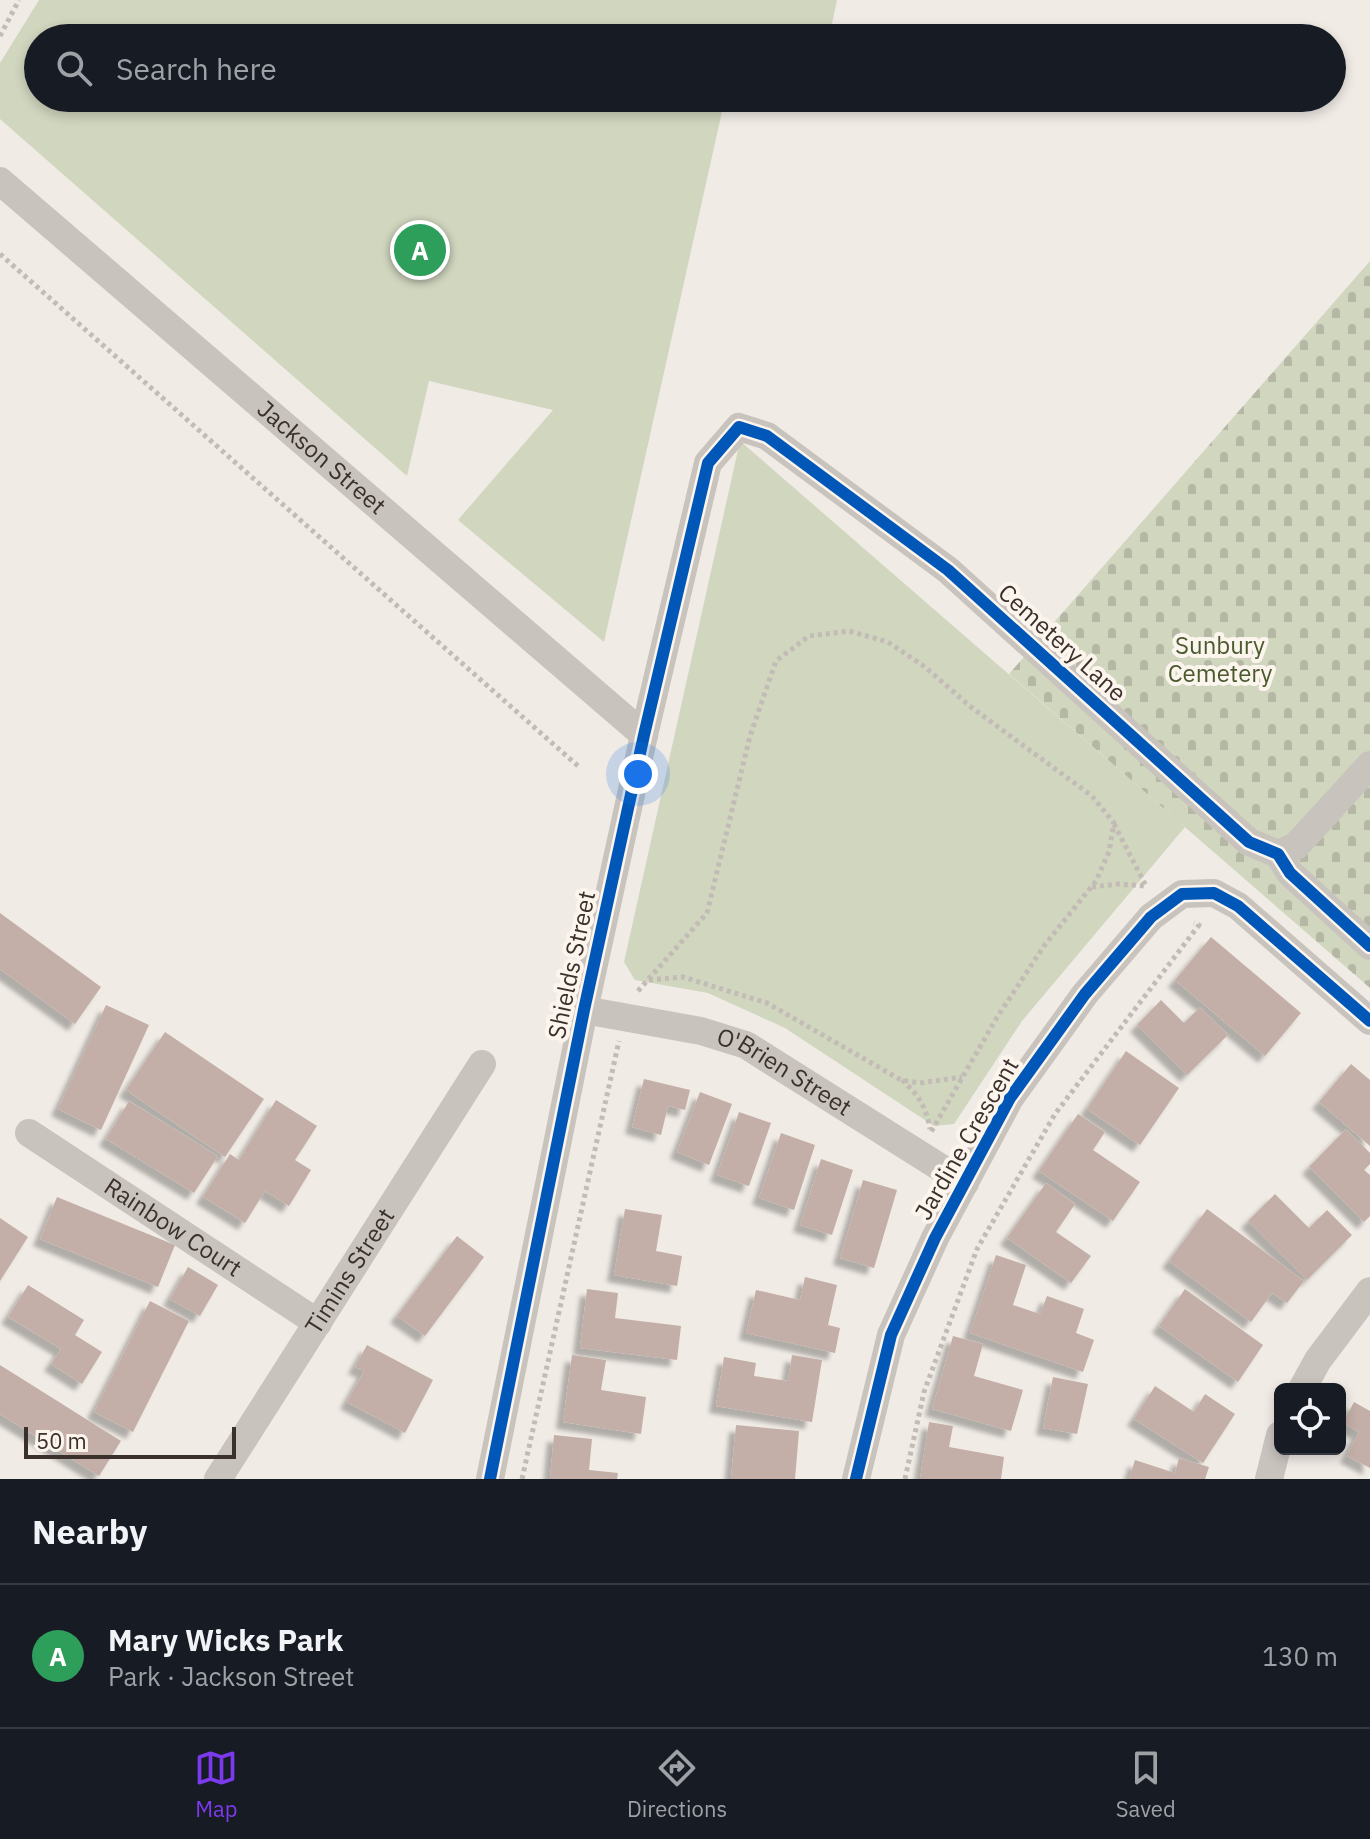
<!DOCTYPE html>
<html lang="en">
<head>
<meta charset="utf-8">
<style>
  :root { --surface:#171b24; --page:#20242c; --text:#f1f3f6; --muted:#9ea1a6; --line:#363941; --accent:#7c3aed }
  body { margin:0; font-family:"IBM Plex Sans",sans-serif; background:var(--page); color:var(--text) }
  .controls { position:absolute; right:24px; bottom:24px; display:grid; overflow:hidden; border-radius:12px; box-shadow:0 4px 12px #0003 }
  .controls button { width:72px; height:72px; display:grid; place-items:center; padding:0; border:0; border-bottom:2px solid var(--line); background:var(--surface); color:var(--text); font:40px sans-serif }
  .scale { position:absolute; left:24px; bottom:20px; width:212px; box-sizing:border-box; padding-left:8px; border:4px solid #3b302b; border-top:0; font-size:22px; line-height:28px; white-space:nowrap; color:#3b302b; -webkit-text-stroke:6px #fbf5ee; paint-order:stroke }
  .you { position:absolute; left:638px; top:774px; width:28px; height:28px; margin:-20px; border:6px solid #fff; border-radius:50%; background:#1a73e8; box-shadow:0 0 0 12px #1a73e833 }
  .badge { display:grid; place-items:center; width:52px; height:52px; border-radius:50%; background:var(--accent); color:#fff; font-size:26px; font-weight:700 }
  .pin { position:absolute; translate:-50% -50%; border:4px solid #fff; box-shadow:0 2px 8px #0006 }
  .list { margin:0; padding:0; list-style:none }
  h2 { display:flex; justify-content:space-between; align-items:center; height:104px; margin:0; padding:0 32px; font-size:34px }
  h2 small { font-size:26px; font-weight:400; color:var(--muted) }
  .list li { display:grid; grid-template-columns:52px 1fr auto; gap:24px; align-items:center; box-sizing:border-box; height:144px; padding:0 32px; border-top:2px solid var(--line) }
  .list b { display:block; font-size:30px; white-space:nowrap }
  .list p { margin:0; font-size:26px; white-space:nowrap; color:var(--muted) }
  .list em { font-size:26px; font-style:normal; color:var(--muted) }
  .icon { flex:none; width:44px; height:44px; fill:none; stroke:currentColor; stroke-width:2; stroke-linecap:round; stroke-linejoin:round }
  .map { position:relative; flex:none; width:1370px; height:1479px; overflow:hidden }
  .search { position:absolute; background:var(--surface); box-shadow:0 4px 12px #0003; left:24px; right:24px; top:24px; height:88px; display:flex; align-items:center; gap:20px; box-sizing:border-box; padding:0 28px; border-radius:44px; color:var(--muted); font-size:30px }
  .sheet { height:248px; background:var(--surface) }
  nav { display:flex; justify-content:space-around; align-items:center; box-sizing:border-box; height:112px; border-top:2px solid var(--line); background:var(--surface); font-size:22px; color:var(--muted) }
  nav a { display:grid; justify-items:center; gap:4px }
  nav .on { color:var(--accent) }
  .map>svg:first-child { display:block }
  .cemetery { fill:url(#cemetery-stones) }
  .green { fill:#d1d6bf }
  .building { fill:#c3afa7; filter:url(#shadow) }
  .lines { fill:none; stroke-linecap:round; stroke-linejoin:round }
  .path { stroke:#c2bbb6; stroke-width:5; stroke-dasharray:4 4; stroke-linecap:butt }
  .minor { stroke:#c9c3be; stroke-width:28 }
  .cycleway-casing { stroke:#fbf5ee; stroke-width:17 }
  .cycleway { stroke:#0057b8; stroke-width:12 }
  .labels { text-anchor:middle; stroke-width:8; stroke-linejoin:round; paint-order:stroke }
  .street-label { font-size:24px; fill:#3b302b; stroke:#fbf5ee }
  .park-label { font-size:24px; fill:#4a5a2e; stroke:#fbf5ee }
</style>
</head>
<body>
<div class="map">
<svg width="1370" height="1479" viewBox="0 0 1370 1479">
  <defs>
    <pattern id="cemetery-stones" width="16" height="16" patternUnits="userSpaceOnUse" patternTransform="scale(2)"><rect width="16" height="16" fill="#d1d6bf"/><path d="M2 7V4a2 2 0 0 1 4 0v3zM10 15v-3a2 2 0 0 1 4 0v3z" fill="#b4b8a4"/></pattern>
    <filter id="shadow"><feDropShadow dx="-7" dy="7" stdDeviation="2" flood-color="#0004"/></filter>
  </defs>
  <rect width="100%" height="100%" fill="#f0ebe5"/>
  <path class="cemetery" d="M1370 261V988L1009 674Z"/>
  <g class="green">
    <path d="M39 0H837L829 38H38V98H725L604 642 458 520 553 410 429 381 407 476 0 119V63Z"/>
    <path d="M740 441 1185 827 1022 1021 954 1124 934 1126 785 1028 708 993 635 980 624 962Z"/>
  </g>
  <g class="building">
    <path d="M0 913 101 987 75 1024 0 969Z"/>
    <path d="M1211 937 1301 1013 1265 1056 1175 980Z"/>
    <path d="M1161 1000 1184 1023 1200 1007 1228 1035 1187 1075 1137 1025Z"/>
    <path d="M106 1005 149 1025 101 1130 58 1109Z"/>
    <path d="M165 1032 264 1099 225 1157 126 1090Z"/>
    <path d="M1126 1051 1179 1088 1140 1145 1087 1109Z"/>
    <path d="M1351 1064 1370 1080V1146L1319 1102Z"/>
    <path d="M644 1079 690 1090 685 1110 668 1106 661 1135 632 1127Z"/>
    <path d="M700 1092 732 1104 709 1165 677 1152Z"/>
    <path d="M276 1100 317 1126 295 1160 311 1170 289 1206 265 1191 245 1223 203 1197 230 1154 239 1160Z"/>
    <path d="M129 1101 218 1156 194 1193 106 1139Z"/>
    <path d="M739 1112 771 1123 749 1186 717 1175Z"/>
    <path d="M1078 1114 1105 1132 1093 1150 1140 1182 1113 1221 1039 1171Z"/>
    <path d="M1346 1129 1370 1153V1164L1364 1170 1370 1175V1216L1364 1222 1309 1167Z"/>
    <path d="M781 1133 815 1145 794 1210 759 1198Z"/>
    <path d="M821 1159 853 1170 832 1235 800 1225Z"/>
    <path d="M863 1180 897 1190 874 1268 840 1258Z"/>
    <path d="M1046 1183 1075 1204 1056 1232 1091 1256 1071 1283 1007 1238Z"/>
    <path d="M1275 1194 1309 1228 1327 1210 1352 1235 1307 1280 1248 1221Z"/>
    <path d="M57 1197 175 1245 158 1287 40 1239Z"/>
    <path d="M625 1209 662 1215 656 1251 682 1256 677 1286 614 1275Z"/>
    <path d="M1207 1209 1304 1281 1287 1303 1272 1293 1251 1322 1169 1261Z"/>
    <path d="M0 1218 28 1237 0 1281Z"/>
    <path d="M457 1236 484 1257 425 1336 397 1316Z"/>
    <path d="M996 1255 1026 1265 1013 1305 1040 1314 1047 1296 1084 1309 1076 1333 1094 1340 1083 1372 970 1333Z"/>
    <path d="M188 1267 218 1285 200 1316 170 1299Z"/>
    <path d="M805 1277 837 1285 828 1325 840 1328 835 1353 746 1333 756 1290 800 1300Z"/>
    <path d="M28 1285 84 1320 75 1335 102 1352 82 1384 51 1364 61 1349 8 1317Z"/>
    <path d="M587 1289 618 1293 615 1318 681 1326 677 1360 580 1348Z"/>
    <path d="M1185 1289 1263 1345 1238 1382 1159 1326Z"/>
    <path d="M150 1301 189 1321 133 1432 94 1412Z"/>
    <path d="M953 1336 983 1344 974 1376 1023 1390 1011 1431 932 1409Z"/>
    <path d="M367 1345 433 1380 405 1433 347 1402 364 1371 355 1367Z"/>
    <path d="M572 1355 606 1360 601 1390 646 1397 641 1434 563 1422Z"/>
    <path d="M792 1355 822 1360 812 1422 716 1406 724 1357 756 1363 754 1376 788 1381Z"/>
    <path d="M0 1365 121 1441 99 1476 0 1414Z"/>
    <path d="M1053 1377 1088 1384 1077 1434 1043 1428Z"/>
    <path d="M1155 1386 1194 1412 1205 1394 1235 1414 1203 1463 1134 1419Z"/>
    <path d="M1354 1402 1370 1411V1468L1347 1456 1359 1432 1343 1423Z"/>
    <path d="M929 1422 953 1426 949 1447 1004 1457 1001 1479H920Z"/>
    <path d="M736 1425 799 1431 795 1479H731Z"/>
    <path d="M554 1435 592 1439 589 1470 618 1473 617 1479H550Z"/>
    <path d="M1179 1458 1209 1467 1205 1479H1129L1135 1460 1175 1473Z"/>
  </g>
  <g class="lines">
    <g class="path">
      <path d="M0 36 19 0"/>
      <path d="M0 254 578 766"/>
      <path d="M1114 824 1146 886"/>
      <path d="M1092 887 1118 884 1145 886"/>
      <path d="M649 980 683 977 767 1003 901 1080 920 1083 962 1077"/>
      <path d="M638 991 707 913 750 736 776 661 809 636 849 631 888 642 925 667 971 707 1092 796 1114 823 1109 852 1096 881 1044 946 996 1019 931 1132"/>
      <path d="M902 1080C919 1095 926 1107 930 1129"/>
      <path d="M522 1479 619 1041"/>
      <path d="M905 1479 924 1392 977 1249 1055 1114 1199 925 1194 923"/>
    </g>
    <g class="minor">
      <path id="s1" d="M0 181 644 735"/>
      <path d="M1278 854 1296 846 1370 765"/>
      <path id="s2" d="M584 1010 701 1031 746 1045 965 1183"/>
      <path id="s3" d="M29 1133 318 1323"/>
      <path d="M1302 1389 1318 1360 1370 1291"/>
      <path id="s4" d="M218 1479 482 1064"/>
      <path d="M490 1479 584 1010 644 735 708 463 739 427 767 436 948 570 1249 842 1278 854 1290 873 1370 946"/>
      <path d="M856 1479 891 1335 935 1238 1010 1098 1085 994 1151 917 1182 894 1214 893 1238 906 1370 1021"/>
      <path d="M1269 1479 1280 1435"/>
    </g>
    <g class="cycleway-casing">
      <g id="cycleway">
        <path d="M490 1479 584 1010 644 735 708 463 739 427 767 436 948 570 1249 842 1278 854 1290 873 1370 946"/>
        <path d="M856 1479 891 1335 935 1238 1010 1098 1085 994 1151 917 1182 894 1214 893 1238 906 1370 1021"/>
      </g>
    </g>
    <use href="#cycleway" class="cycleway"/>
  </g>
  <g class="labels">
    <g class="street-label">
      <text dy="8" stroke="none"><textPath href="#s1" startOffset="424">Jackson Street</textPath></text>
      <text transform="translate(1062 643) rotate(42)" y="8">Cemetery Lane</text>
      <text transform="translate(572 965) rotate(-78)" y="8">Shields Street</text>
      <text dy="8" stroke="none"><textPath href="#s2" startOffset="212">O'Brien Street</textPath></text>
      <text transform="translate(967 1139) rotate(-60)" y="8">Jardine Crescent</text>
      <text dy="8" stroke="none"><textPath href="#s3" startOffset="172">Rainbow Court</textPath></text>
      <text dy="8" stroke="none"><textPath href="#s4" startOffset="246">Timins Street</textPath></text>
    </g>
    <g class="park-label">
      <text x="1220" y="654">Sunbury<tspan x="1220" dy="28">Cemetery</tspan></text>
    </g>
  </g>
</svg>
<div class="controls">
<button><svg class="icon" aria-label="locate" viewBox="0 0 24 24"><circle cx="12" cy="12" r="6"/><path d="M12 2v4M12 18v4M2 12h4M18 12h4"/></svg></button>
</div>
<div class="scale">50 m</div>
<div class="you"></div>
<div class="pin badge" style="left:420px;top:250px;background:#2e9e5b">A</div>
<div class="search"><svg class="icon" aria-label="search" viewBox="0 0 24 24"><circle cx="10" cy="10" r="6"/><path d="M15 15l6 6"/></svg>Search here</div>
</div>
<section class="sheet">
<h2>Nearby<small></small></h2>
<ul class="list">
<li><span class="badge" style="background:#2e9e5b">A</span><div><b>Mary Wicks Park</b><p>Park · Jackson Street</p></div><em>130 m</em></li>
</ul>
</section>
<nav>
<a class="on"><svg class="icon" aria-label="map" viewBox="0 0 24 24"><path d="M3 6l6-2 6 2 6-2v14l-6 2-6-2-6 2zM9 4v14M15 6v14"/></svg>Map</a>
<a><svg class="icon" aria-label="directions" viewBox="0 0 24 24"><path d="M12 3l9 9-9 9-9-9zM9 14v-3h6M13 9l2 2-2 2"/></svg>Directions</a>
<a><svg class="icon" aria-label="saved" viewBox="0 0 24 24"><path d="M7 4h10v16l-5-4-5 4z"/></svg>Saved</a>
</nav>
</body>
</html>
